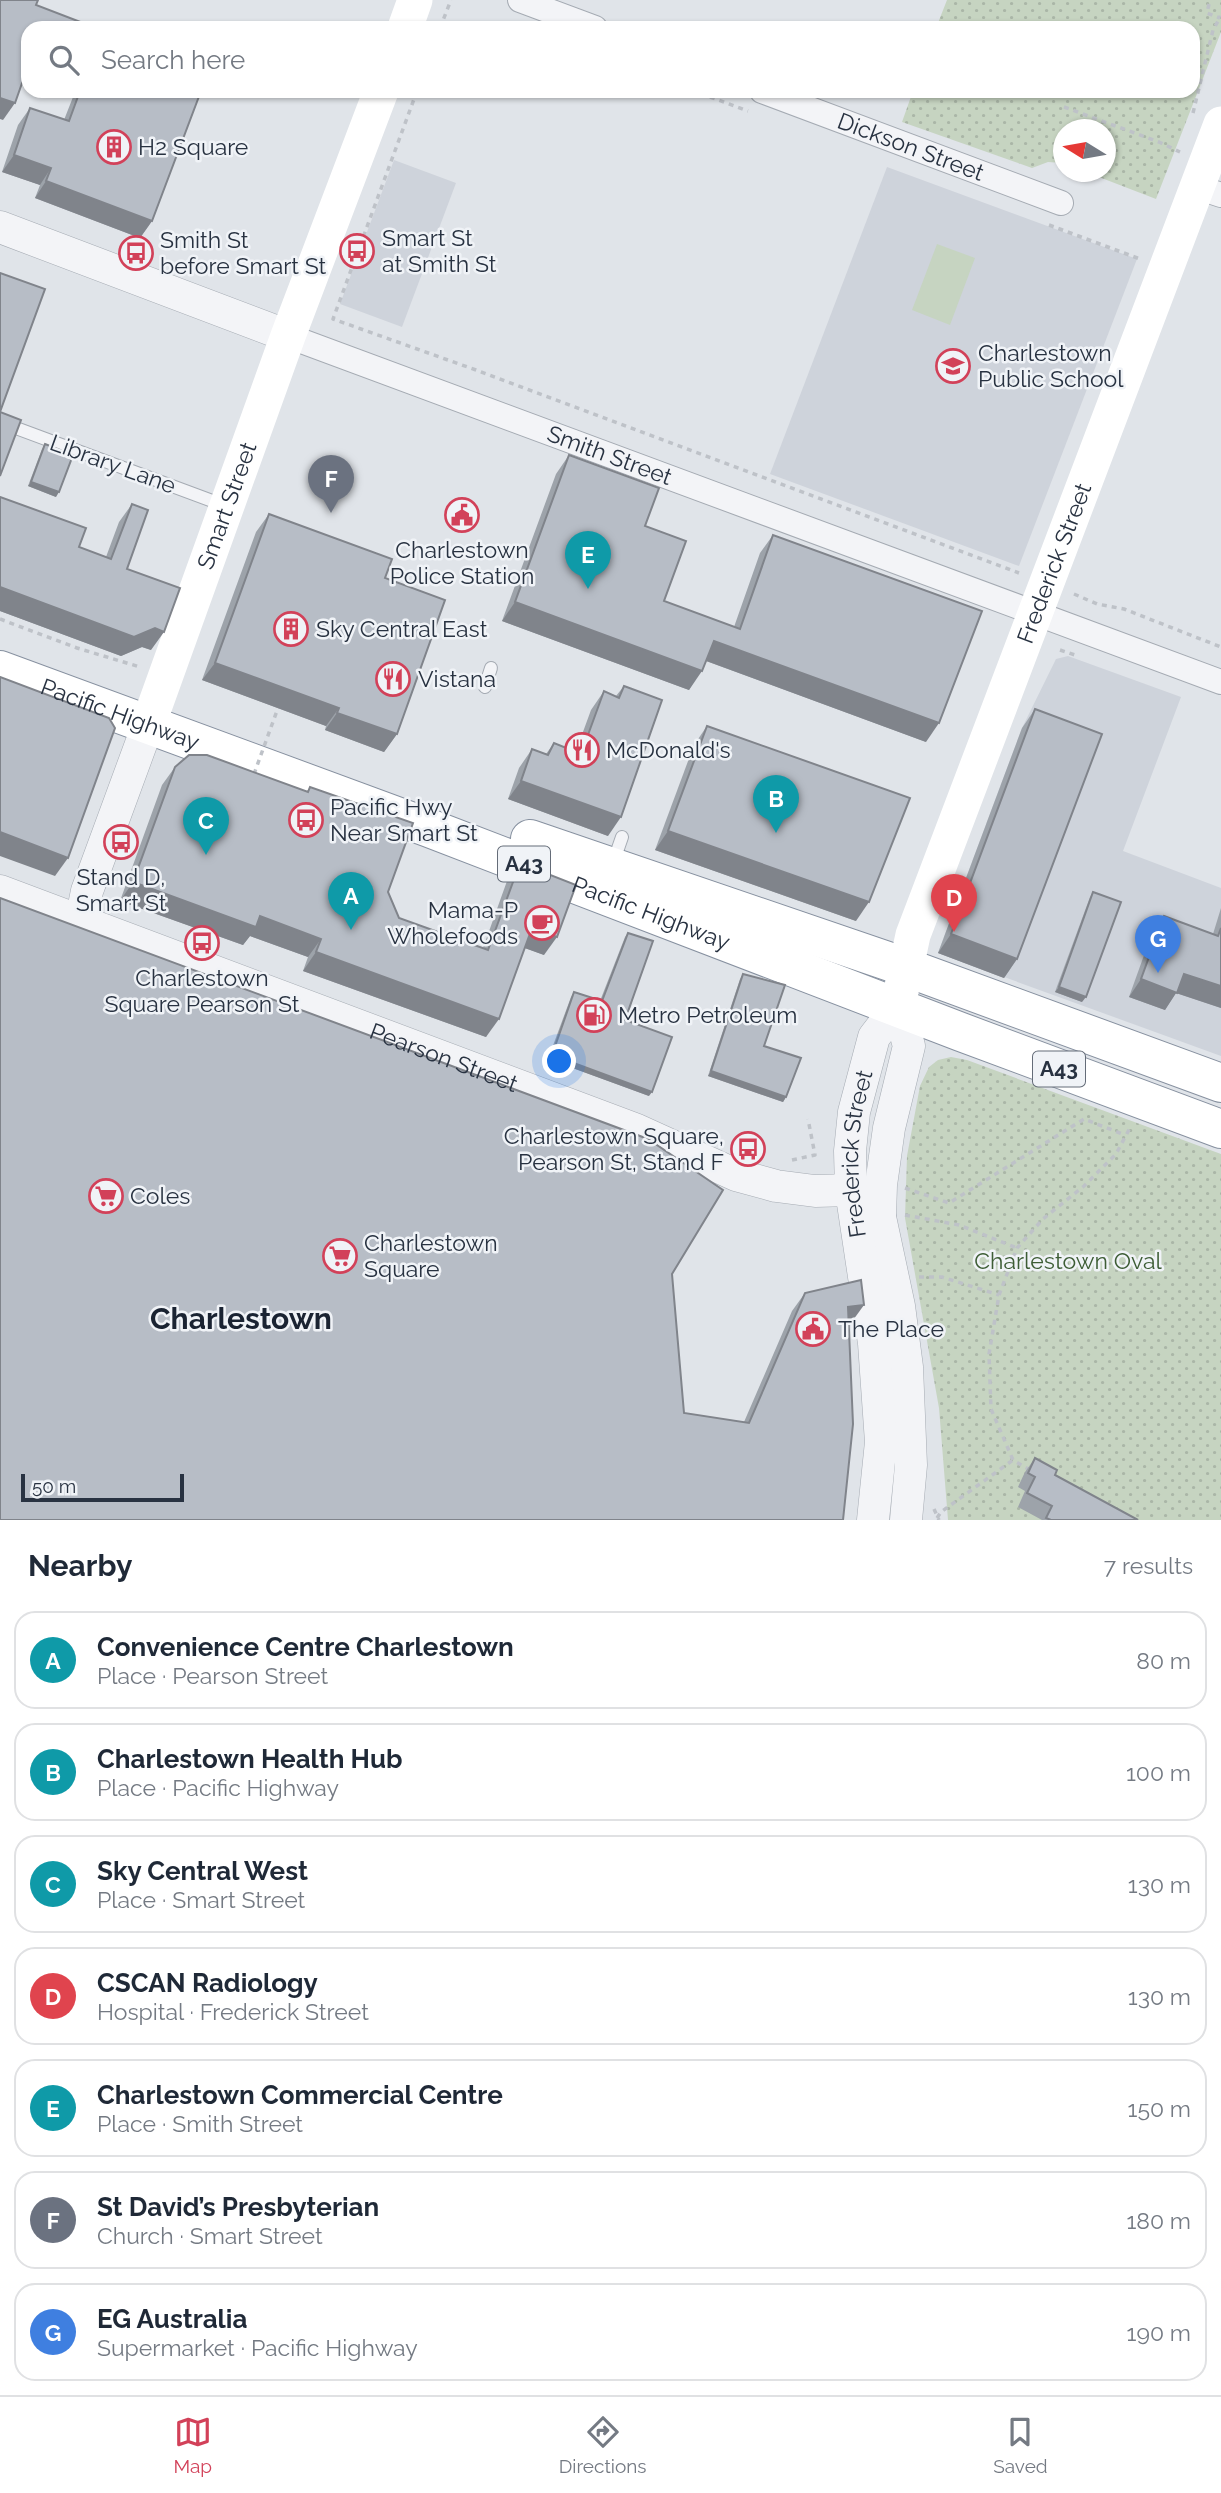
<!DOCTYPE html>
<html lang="en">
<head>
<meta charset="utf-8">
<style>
  :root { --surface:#fff; --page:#f6f6f7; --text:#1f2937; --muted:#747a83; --line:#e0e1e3; --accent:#d24159 }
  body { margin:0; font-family:Raleway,sans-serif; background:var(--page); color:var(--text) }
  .compass { position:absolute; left:1053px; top:119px; width:63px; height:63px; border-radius:50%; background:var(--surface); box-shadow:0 2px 5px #0004; rotate:281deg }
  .scale { position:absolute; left:21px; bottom:18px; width:163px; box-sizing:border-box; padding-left:7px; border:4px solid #283241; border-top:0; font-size:19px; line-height:24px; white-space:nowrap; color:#283241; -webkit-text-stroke:5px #f0f3f7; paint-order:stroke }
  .you { position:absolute; left:560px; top:1062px; width:24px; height:24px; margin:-18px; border:5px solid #fff; border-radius:50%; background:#1a73e8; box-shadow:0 0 0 10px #1a73e833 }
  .badge { display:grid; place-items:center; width:46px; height:46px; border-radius:50%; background:var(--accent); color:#fff; font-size:23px; font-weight:700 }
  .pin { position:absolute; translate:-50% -58px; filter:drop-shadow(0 2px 4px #0008) }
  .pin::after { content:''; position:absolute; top:37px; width:24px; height:21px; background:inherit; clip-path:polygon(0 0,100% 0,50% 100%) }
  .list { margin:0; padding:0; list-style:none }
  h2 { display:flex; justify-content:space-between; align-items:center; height:91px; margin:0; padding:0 28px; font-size:30px }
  h2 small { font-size:23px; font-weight:400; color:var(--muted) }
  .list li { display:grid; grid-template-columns:46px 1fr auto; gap:21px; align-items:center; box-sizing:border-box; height:98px; margin:0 14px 14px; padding:0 14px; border:2px solid var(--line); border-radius:21px }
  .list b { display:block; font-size:26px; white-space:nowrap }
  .list p { margin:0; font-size:23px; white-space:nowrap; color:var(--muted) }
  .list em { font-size:23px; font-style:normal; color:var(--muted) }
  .icon { flex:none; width:38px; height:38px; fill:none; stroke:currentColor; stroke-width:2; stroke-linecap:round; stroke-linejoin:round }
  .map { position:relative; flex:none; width:1221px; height:1520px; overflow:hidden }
  .search { position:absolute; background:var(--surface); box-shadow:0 2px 5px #0004; left:21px; right:21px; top:21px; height:77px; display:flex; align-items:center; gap:18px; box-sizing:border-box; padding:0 24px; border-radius:21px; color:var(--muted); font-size:26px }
  .sheet { height:875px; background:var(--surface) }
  nav { display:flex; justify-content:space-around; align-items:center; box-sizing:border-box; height:98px; border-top:2px solid var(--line); background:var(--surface); font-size:19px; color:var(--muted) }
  nav a { display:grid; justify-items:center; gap:4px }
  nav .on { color:var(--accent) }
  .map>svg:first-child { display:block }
  .built { fill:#ced3db }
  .grass { fill:#c6d4c1 }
  .park { fill:url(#park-dots) }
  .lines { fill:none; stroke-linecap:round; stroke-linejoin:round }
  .service-casing { stroke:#a5abb3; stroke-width:14 }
  .minor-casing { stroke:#a5abb3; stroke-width:26 }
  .tertiary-casing { stroke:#a5abb3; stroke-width:33 }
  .trunk-casing { stroke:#8791a0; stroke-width:40 }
  .path { stroke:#bec2c8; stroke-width:3.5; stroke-dasharray:5 5; stroke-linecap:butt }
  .service { stroke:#f3f4f7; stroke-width:12 }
  .minor { stroke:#f3f4f7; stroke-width:24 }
  .tertiary { stroke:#f3f4f7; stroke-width:32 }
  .secondary { stroke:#fff; stroke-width:35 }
  .trunk { stroke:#fff; stroke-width:38 }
  .path-bridge { stroke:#bec2c8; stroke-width:3.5; stroke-dasharray:5 5; stroke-linecap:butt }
  .wall { fill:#9da3aa }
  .shaded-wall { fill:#80848b }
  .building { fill:#b7bdc6; stroke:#80848b; stroke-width:2 }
  .labels { text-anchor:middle; stroke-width:5; stroke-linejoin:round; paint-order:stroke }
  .shield { fill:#f0f3f7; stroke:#646c78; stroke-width:2 }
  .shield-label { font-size:21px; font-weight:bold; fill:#283241 }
  .poi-label { font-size:23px; fill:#283241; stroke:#f0f3f7; text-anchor:start }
  .street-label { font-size:23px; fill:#283241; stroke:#f0f3f7 }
  .park-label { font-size:23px; fill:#3d5d35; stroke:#f0f3f7 }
  .district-label { font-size:30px; font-weight:bold; fill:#1a2332; stroke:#f0f3f7 }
</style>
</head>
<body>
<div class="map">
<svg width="1221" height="1520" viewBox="0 0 1221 1520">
  <defs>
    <pattern id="park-dots" width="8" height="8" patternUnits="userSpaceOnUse" patternTransform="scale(1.75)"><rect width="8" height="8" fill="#c6d4c1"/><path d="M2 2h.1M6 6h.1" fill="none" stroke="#aab6a7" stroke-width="1.8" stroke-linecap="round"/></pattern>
  </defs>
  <rect width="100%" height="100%" fill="#e0e4e9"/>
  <g class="built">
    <path d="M394 160 456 183 402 327 340 304Z"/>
    <path d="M887 167 1137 259 1019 566 770 474Z"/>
    <path d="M1068 656 1181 697 1123 851 1221 888V1056L938 953 1022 728 1056 659Z"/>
  </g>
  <path class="grass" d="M937 244 975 258 950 325 912 310Z"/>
  <g class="park">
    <path d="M947 0H1221V32L1156 199 1086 172H1106V130H1064L1063 163 1048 162 1032 168 902 122 913 91H1193V28H936Z"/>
    <path d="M951 1057 967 1060 1221 1154V1520H948L939 1408 905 1218 907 1156 920 1086 929 1067 938 1060Z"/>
  </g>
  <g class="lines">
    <g class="service-casing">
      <g id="service">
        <path d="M0 422 226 506"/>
        <path d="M485 687 491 668"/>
        <path d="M613 863 622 837"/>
      </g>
    </g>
    <g class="minor-casing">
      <g id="minor">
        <path d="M520 0 595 28"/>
        <path id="s1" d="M762 91 1061 203"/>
        <path d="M1197 187 1221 195"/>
        <path id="s2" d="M288 336 1221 682"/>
      </g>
    </g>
    <g class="tertiary-casing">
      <g id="tertiary">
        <path d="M0 227 288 336"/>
        <path id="s3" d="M0 891 637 1130 736 1175 776 1186 815 1191 851 1190 873 1205 880 1217"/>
        <path d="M86 923 84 906 87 891 148 725"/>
        <path d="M898 1006 909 1046 889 1128 881 1185 880 1217 899 1306 907 1367 911 1465 906 1520"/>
        <path id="s4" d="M873 1520 881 1442 874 1343 851 1190 850 1151 854 1112 874 1037 898 1006"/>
      </g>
    </g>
    <g class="trunk-casing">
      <g id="trunk">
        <path id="s7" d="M0 670 429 828 961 1032 1221 1129"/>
        <path d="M530 839 905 967 1221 1083"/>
      </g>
    </g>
    <g class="path">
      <path d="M1209 4 1207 13 1220 18"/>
      <path d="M440 28 451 0"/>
      <path d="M417 91 333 319 476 370 1019 573"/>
      <path d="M710 97 748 111"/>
      <path d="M1064 107 1159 142 1180 152"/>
      <path d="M1193 113 1213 30 1221 16"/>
      <path d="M1049 225 1140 259"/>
      <path d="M1074 594 1097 604 1124 609 1221 647"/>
      <path d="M0 619 77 648 140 667"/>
      <path d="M1060 650 1078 656"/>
      <path d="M792 1160 815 1155 808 1119"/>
      <path d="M905 1188 949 1203 1084 1119 1125 1135"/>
      <path d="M905 1215 959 1225 1017 1248"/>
      <path d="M919 1277H942L999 1295"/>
      <path d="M1030 1470 1013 1460 991 1409 989 1354 999 1295 1017 1248 1043 1219 1084 1186 1116 1154 1131 1126"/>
      <path d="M934 1509 939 1520"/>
      <path d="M937 1518 941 1512 1013 1460"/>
    </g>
    <use href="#service" class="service"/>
    <use href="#minor" class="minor"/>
    <use href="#tertiary" class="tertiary"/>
    <g class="secondary">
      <path d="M405 28 415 0"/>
      <path id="s5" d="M148 725 288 336 381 91"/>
      <path id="s6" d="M900 996 913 935 1221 124"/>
    </g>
    <use href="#trunk" class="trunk"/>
    <path class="path-bridge" d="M254 774 278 708"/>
  </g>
  <g class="wall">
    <path d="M58 91H201L152 221 140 238 35 198 40 185 2 172 18 125 30 108 64 120 73 97Z"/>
    <path d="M45 444 56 497 28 486 42 449Z"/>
    <path d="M569 455 645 526 664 601 734 627 760 553 773 535 926 742 706 661 689 690 502 621 556 474Z"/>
    <path d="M0 497 79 547 106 557 119 522 132 504 127 569 151 650 142 647 121 656 0 611Z"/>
    <path d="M269 514 385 578 397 734 384 752 325 730 326 726 202 680 256 532Z"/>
    <path d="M624 686 608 836 508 799 519 768 532 749 546 754 554 743 576 751 591 710 604 691 616 696Z"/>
    <path d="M1035 709 1017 959 1004 978 938 953 1022 728Z"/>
    <path d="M707 726 856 921 655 850 694 745Z"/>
    <path d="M175 767 307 791 310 787 388 892 399 918 483 948 507 881 520 863 544 955 525 948 486 1037 303 971 308 957 250 936 243 945 120 901 162 785Z"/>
    <path d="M1093 892 1082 1002 1055 992 1090 897Z"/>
    <path d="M1221 908V1008L1176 993 1165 1010 1129 997 1152 933 1164 916 1213 934Z"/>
    <path d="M628 933 625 1020 649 1096 548 1059 571 997 574 992 600 1001 625 937Z"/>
    <path d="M743 974 764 1046 786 1097 783 1102 708 1076 740 979Z"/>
    <path d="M672 1274 684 1413 744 1422 792 1311 805 1293 851 1323 848 1324 843 1520H0Z"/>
    <path d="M1035 1458 1055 1475 1138 1520H1042L1018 1507 1025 1491 1018 1487 1025 1472Z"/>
  </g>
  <g class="shaded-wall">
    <path d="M28 63V80L19 76Z"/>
    <path d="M58 91H77L73 97Z"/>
    <path d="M0 98 15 103 3 120 0 119Z"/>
    <path d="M14 155 51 168 40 185 2 172Z"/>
    <path d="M46 181 152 221 140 238 35 198Z"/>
    <path d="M31 482 59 492 56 497 28 486Z"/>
    <path d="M0 587 155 628 164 632 151 650 142 647 121 656 0 611Z"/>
    <path d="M515 602 702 671 689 690 502 621Z"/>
    <path d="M714 641 939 723 926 742 701 659Z"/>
    <path d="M215 663 339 708 326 726 202 680Z"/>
    <path d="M337 713 397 734 384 752 325 730Z"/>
    <path d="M521 781 621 817 608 836 508 799Z"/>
    <path d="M668 831 869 902 856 921 655 850Z"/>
    <path d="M0 832 68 858 55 876 0 856Z"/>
    <path d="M133 882 260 916 321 939 308 957 250 936 243 945 120 901Z"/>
    <path d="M532 928 557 937 544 955 519 946Z"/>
    <path d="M951 934 1017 959 1004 978 938 953Z"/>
    <path d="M316 952 499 1019 486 1037 303 971Z"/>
    <path d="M1184 974 1221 986V1008L1176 993 1165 1010 1129 997 1141 979Z"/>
    <path d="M1059 987 1086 997 1082 1002 1055 992Z"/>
    <path d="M552 1055 652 1092 649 1096 548 1059Z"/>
    <path d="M711 1071 786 1097 783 1102 708 1076Z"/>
    <path d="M864 1305 851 1323 835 1326 848 1307Z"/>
  </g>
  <g class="building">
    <path d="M0 0H38L36 5 96 28H28V66L15 103 0 98Z"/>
    <path d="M80 91H201L152 221 46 181 51 168 14 155 30 108 69 121Z"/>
    <path d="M0 273 45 289 0 412 21 420 0 476Z"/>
    <path d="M45 444 73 455 59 492 31 482Z"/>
    <path d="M569 455 659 488 645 526 686 541 664 601 740 629 773 535 982 611 939 723 714 641 702 671 515 602Z"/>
    <path d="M0 497 86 528 79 547 111 559 132 504 148 510 127 569 180 588 164 632 155 628 134 637 0 587Z"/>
    <path d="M269 514 392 559 385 578 445 600 397 734 337 713 339 708 215 663Z"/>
    <path d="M0 677 109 718 115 728 68 858 0 832Z"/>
    <path d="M624 686 662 700 621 817 521 781 532 749 548 755 554 743 581 754 604 691 619 698Z"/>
    <path d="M1035 709 1102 734 1017 959 951 934Z"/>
    <path d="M707 726 910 798 869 902 668 831Z"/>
    <path d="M189 755H207L308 792 310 787 413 823 388 892 399 918 488 950 520 863 576 885 557 937 532 928 499 1019 316 952 321 939 260 916 256 927 133 882 175 767Z"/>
    <path d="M1093 892 1121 902 1086 997 1059 987Z"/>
    <path d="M0 898 648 1139 723 1190 672 1274 684 1413 749 1423 805 1293 861 1280 864 1305 848 1307 853 1424 843 1520H0Z"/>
    <path d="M1164 916 1218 936 1221 928V986L1184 974 1177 993 1141 979Z"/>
    <path d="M628 933 653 941 625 1020 672 1037 652 1092 552 1055 574 992 602 1001Z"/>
    <path d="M743 974 785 985 764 1046 801 1058 786 1097 711 1071Z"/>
    <path d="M1035 1458 1057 1470 1055 1475 1138 1520H1051L1046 1518 1052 1506 1027 1493 1035 1477 1028 1473Z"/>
  </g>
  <defs>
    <g id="building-ring" transform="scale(1.75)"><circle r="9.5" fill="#f0f3f7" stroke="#d24159" stroke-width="1.5"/><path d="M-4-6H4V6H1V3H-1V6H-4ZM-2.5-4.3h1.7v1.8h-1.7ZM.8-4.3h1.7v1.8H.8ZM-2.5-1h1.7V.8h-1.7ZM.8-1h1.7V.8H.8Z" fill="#d24159"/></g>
    <g id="bus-ring" transform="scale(1.75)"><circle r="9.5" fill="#f0f3f7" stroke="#d24159" stroke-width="1.5"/><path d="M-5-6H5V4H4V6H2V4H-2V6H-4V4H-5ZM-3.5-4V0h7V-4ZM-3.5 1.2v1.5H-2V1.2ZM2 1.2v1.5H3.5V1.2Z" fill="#d24159"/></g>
    <g id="school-ring" transform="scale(1.75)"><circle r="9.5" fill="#f0f3f7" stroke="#d24159" stroke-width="1.5"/><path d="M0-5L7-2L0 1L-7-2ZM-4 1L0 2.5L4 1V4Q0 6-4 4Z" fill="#d24159"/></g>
    <g id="civic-ring" transform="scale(1.75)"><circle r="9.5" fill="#f0f3f7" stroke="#d24159" stroke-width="1.5"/><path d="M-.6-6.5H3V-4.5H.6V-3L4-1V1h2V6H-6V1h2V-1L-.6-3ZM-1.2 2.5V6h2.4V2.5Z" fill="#d24159"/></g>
    <g id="restaurant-ring" transform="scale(1.75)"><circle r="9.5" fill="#f0f3f7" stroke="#d24159" stroke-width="1.5"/><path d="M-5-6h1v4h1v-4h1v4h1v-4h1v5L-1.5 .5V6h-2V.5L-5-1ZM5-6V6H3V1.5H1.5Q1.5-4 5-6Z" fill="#d24159"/></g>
    <g id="cafe-ring" transform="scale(1.75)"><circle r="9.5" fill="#f0f3f7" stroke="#d24159" stroke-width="1.5"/><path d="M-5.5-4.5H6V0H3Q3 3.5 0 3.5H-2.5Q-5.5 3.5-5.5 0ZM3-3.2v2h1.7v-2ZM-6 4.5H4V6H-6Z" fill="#d24159"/></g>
    <g id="fuel-ring" transform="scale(1.75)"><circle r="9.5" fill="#f0f3f7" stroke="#d24159" stroke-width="1.5"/><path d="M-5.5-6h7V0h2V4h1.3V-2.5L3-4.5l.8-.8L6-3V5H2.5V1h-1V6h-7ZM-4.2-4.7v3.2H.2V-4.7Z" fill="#d24159"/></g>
    <g id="supermarket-ring" transform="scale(1.75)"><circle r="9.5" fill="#f0f3f7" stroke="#d24159" stroke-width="1.5"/><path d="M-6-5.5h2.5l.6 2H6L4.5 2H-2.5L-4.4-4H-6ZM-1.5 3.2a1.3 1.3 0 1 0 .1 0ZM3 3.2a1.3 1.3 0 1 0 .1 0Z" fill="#d24159"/></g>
  </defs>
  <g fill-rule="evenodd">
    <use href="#building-ring" x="114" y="147"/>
    <use href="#bus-ring" x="357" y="251"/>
    <use href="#bus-ring" x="136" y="253"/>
    <use href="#school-ring" x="953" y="366"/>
    <use href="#civic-ring" x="462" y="515"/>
    <use href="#building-ring" x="291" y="629"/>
    <use href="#restaurant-ring" x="393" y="679"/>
    <use href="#restaurant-ring" x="582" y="750"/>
    <use href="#bus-ring" x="306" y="820"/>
    <use href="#bus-ring" x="121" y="842"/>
    <use href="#cafe-ring" x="542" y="923"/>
    <use href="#bus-ring" x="202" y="943"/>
    <use href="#fuel-ring" x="594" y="1015"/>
    <use href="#bus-ring" x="748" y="1149"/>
    <use href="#supermarket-ring" x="106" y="1196"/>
    <use href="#supermarket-ring" x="340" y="1256"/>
    <use href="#civic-ring" x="813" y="1329"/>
  </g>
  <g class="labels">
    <g class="shield">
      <rect x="498" y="846.5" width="52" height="35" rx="5"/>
      <rect x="1033" y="1051.5" width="52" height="35" rx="5"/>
    </g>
    <g class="shield-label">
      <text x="524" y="871">A43</text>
      <text x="1059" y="1076">A43</text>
    </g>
    <g class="poi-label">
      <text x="138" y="155">H2 Square</text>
      <text x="382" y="246">Smart St<tspan x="382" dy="26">at Smith St</tspan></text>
      <text x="160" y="248">Smith St<tspan x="160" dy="26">before Smart St</tspan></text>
      <text x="978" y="361">Charlestown<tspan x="978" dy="26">Public School</tspan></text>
      <text x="462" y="558" text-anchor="middle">Charlestown<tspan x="462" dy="26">Police Station</tspan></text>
      <text x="316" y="637">Sky Central East</text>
      <text x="418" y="687">Vistana</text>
      <text x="606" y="758">McDonald's</text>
      <text x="330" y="815">Pacific Hwy<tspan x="330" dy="26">Near Smart St</tspan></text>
      <text x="121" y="885" text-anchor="middle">Stand D,<tspan x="121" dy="26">Smart St</tspan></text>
      <text x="518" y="918" text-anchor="end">Mama-P<tspan x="518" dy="26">Wholefoods</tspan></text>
      <text x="202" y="986" text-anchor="middle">Charlestown<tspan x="202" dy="26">Square Pearson St</tspan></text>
      <text x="618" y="1023">Metro Petroleum</text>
      <text x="724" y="1144" text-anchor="end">Charlestown Square,<tspan x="724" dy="26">Pearson St, Stand F</tspan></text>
      <text x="130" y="1204">Coles</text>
      <text x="364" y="1251">Charlestown<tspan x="364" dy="26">Square</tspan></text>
      <text x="838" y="1337">The Place</text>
    </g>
    <g class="street-label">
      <text dy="8" stroke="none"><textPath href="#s1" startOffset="159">Dickson Street</textPath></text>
      <text dy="8" stroke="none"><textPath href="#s2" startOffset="343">Smith Street</textPath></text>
      <text transform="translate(113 464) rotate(20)" y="8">Library Lane</text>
      <text dy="8" stroke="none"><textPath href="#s5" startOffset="233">Smart Street</textPath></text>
      <text dy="8" stroke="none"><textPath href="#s6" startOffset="460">Frederick Street</textPath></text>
      <text dy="8" stroke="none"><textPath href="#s7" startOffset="128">Pacific Highway</textPath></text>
      <text dy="8" stroke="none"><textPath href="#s7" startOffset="695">Pacific Highway</textPath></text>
      <text dy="8" stroke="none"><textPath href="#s3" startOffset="474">Pearson Street</textPath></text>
      <text dy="8" stroke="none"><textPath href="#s4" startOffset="369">Frederick Street</textPath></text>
    </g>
    <g class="park-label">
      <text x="1068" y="1269">Charlestown Oval</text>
    </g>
    <g class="district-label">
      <text x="241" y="1329">Charlestown</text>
    </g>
  </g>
</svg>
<svg class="compass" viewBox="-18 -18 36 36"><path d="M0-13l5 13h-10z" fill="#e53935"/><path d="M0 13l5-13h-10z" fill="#747a83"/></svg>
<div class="scale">50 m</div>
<div class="you"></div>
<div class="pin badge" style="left:351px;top:930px;background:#0f9aa8">A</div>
<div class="pin badge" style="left:776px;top:833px;background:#0f9aa8">B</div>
<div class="pin badge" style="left:206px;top:855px;background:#0f9aa8">C</div>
<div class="pin badge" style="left:954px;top:932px;background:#e0444e">D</div>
<div class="pin badge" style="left:588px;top:589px;background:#0f9aa8">E</div>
<div class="pin badge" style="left:331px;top:513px;background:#6b7280">F</div>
<div class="pin badge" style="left:1158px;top:973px;background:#3f7fe0">G</div>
<div class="search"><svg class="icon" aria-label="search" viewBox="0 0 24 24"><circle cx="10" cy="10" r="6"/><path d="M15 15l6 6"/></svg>Search here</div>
</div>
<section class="sheet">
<h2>Nearby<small>7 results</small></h2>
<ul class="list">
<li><span class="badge" style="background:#0f9aa8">A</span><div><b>Convenience Centre Charlestown</b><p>Place · Pearson Street</p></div><em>80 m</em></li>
<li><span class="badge" style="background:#0f9aa8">B</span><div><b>Charlestown Health Hub</b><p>Place · Pacific Highway</p></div><em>100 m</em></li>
<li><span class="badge" style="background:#0f9aa8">C</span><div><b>Sky Central West</b><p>Place · Smart Street</p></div><em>130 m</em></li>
<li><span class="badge" style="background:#e0444e">D</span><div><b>CSCAN Radiology</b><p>Hospital · Frederick Street</p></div><em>130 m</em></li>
<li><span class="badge" style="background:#0f9aa8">E</span><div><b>Charlestown Commercial Centre</b><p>Place · Smith Street</p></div><em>150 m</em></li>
<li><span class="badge" style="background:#6b7280">F</span><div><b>St David’s Presbyterian</b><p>Church · Smart Street</p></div><em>180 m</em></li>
<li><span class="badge" style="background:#3f7fe0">G</span><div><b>EG Australia</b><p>Supermarket · Pacific Highway</p></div><em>190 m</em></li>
</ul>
</section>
<nav>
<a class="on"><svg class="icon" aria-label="map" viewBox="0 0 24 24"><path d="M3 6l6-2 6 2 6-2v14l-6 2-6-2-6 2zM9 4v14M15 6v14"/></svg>Map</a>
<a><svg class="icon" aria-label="directions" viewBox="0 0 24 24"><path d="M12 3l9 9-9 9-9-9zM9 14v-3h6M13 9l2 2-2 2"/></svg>Directions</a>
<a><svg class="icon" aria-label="saved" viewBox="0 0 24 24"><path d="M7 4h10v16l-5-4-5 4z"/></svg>Saved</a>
</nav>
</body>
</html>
